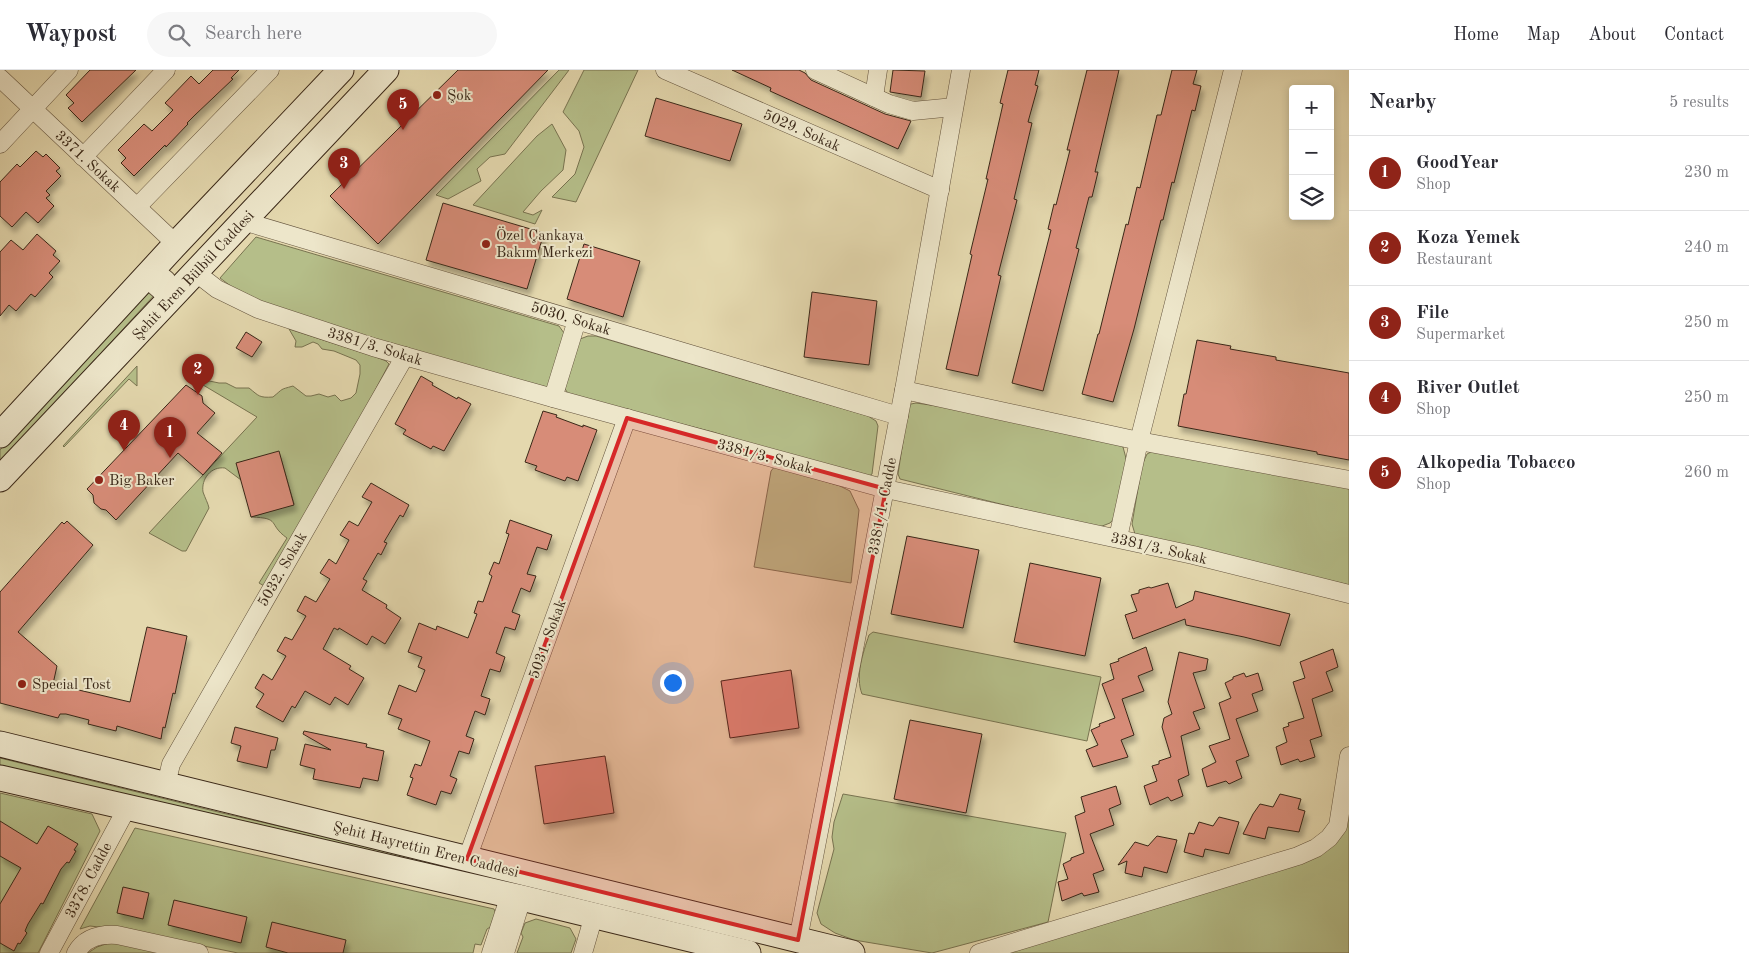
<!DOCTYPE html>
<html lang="en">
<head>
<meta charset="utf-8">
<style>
  :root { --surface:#fff; --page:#f7f7f7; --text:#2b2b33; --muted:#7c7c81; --line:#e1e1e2; --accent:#8f2418 }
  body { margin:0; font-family:"Old Standard TT",serif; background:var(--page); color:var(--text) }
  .controls { position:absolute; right:15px; top:15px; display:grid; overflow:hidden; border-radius:5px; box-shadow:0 2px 8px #0003 }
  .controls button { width:45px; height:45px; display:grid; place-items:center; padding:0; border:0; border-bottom:1px solid var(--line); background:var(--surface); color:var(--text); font:25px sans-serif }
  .you { position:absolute; left:672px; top:612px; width:18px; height:18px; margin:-12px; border:4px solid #fff; border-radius:50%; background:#1a73e8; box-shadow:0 0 0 8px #1a73e833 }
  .badge { display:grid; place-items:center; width:32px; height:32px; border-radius:50%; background:var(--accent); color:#fff; font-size:16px; font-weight:700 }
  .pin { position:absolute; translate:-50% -41px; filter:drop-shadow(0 1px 2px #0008) }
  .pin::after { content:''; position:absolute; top:26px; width:18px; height:15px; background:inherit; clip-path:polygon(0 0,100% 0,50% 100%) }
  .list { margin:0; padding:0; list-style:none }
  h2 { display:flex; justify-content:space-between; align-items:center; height:65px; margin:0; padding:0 20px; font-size:21px }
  h2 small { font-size:16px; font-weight:400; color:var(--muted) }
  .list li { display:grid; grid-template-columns:32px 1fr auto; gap:15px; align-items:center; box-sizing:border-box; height:75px; padding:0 20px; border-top:1px solid var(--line) }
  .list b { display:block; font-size:19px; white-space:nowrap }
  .list p { margin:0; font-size:16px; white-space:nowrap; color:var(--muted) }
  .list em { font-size:16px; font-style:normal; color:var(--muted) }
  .icon { flex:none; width:28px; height:28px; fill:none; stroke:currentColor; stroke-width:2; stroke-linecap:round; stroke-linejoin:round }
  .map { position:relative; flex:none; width:1349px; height:883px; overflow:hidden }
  header { display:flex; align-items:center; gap:30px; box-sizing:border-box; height:70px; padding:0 25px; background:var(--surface); border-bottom:1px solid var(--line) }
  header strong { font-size:24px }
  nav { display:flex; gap:28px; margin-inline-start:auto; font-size:18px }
  .search { width:350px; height:45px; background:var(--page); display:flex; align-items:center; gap:12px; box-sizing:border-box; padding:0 18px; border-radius:28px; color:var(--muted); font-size:19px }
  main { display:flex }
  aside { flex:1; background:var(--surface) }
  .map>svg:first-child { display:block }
  .green { fill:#b5be89; stroke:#787350 }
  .building { fill:#d78c78; stroke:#3a2818; filter:url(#shadow) }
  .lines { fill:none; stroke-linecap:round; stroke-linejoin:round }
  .pedestrian-casing { stroke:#64543e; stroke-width:16 }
  .minor-casing { stroke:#64543e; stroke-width:19 }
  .secondary-casing { stroke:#3a2818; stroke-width:27 }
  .pedestrian { stroke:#ede6ca; stroke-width:14 }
  .minor { stroke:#ede6ca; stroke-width:18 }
  .secondary { stroke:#ede6ca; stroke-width:25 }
  .marked { fill:#d62828; fill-opacity:0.2; stroke:#d62828; stroke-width:4; stroke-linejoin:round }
  .poi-dot { fill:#8f2418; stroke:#ede6ca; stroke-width:2 }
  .labels { text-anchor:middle; stroke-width:4; stroke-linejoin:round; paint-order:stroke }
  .poi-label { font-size:15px; fill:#3a2818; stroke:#ede6ca; text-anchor:start }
  .street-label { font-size:15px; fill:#3a2818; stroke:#ede6ca }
</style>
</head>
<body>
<header>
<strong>Waypost</strong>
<div class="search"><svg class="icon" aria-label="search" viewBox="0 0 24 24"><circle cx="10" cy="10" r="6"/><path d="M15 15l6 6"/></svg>Search here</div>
<nav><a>Home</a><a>Map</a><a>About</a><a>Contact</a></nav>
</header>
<main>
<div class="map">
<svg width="1349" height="883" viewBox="0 0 1349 883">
  <defs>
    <filter id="shadow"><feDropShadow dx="3" dy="5.5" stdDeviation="2.5" flood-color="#0004"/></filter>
  </defs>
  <rect width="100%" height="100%" fill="#e4d8ae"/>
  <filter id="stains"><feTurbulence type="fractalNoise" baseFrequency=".004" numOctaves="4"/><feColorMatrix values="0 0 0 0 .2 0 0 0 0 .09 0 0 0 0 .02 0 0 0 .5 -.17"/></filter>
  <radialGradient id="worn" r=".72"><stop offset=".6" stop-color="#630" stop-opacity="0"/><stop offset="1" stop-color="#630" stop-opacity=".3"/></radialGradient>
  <g class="green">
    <path d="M559 0H569L505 84 490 87 477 99 481 111 448 129 436 125Z"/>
    <path d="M584 0H638L576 132 552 127 575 104 584 77 579 61 563 42Z"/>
    <path d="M552 54 566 80 563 100 541 121 523 142 533 145 542 140 535 154 473 135 537 66Z"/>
    <path d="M256 167 559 256 564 263 550 318 377 273 244 226 220 208Z"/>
    <path d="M151 215 158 221 0 393V380Z"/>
    <path d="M289 259 376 287 386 291 389 294 336 394 266 517 259 513 287 468C267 454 282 448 251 447L294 434 279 382 237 393 241 410 225 398C211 396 201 409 203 422 205 428 208 433 209 438L186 481H182L149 463 257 347 193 309 195 308 219 313H226L236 318H249C259 326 259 328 273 327 284 318 279 320 293 316L306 326H311L319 324 328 327 335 325 341 331 351 328 356 323 360 304V295L356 290 334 281 322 279 318 274 313 272 302 277H295L296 271Z"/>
    <path d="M588 266H596L868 346 876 351 878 356 872 404 865 409 713 362 570 326 565 319 568 297 580 269Z"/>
    <path d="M137 296V316L129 309 64 377 63 376Z"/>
    <path d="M916 333 951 338 1116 373 1123 377 1127 392 1118 444 1110 453 1097 458 900 409 898 404 908 338 911 334Z"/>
    <path d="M1153 381 1349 418V515L1135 464 1132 454 1142 395 1147 384Z"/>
    <path d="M775 396 840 416 850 421 859 440 851 513 754 497 771 401Z"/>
    <path d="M873 562 1101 607 1087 671 862 624C855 606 863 583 869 565Z"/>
    <path d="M0 688 222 743 587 827 585 835 221 751 0 695Z"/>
    <path d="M0 723 92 744 100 761 38 883H0Z"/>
    <path d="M843 724 1066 763 1048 852 932 883 854 870 835 863 821 854 817 843 834 779 832 767 834 752Z"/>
    <path d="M1349 740V883H999L1299 792Z"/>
    <path d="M135 758 494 839 497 846 494 855 487 859 481 875 475 874 473 883H238L125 860 90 856 80 859Z"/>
    <path d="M536 849 570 858 576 869 571 883H517L523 867 521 863 525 853Z"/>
    <path d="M112 872 168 883H88L97 877Z"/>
  </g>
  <g class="building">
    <path d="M90 0H136L82 52 68 38 74 33 66 25Z"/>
    <path d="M213 0H239L231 8 233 9 195 45 187 53 188 54 166 77 165 75 134 106 121 93 126 88 118 80 144 54 152 61 173 40 165 33 191 6 199 14Z"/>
    <path d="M458 0H548L378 174 330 126Z"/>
    <path d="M732 0H799L805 3 811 10 885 44 911 51 898 79 770 21 771 18Z"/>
    <path d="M893 0 925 1 921 27 890 22Z"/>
    <path d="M1008 0H1039L1035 15 1038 16 1028 52 1032 53 1014 129 1017 130 998 205 1001 206 978 306 946 299 972 185 970 184 988 109H986L1003 34 1000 33Z"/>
    <path d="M1087 0H1119L1095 102H1098L1092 127H1089L1076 178 1079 179 1043 321 1012 313 1051 160 1048 159 1054 134 1056 135 1070 80H1067Z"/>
    <path d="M1172 0H1197L1193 14 1201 16 1195 41 1192 40 1174 113 1172 112 1163 150H1161L1134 259 1113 332 1082 324 1098 264H1099L1126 154 1128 155 1137 117 1140 118 1157 45H1161Z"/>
    <path d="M656 28 742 54 730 91 645 66Z"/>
    <path d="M36 81 43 87 46 84 60 98 56 101 61 106 46 121 50 125 46 128 54 136 38 153 26 142 12 157 0 146V112L17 94 20 97Z"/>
    <path d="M443 133 544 163 527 219 426 190Z"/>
    <path d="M37 164 56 181 53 185 60 191 49 203 53 207 35 227 31 224 16 241 9 235 0 246V182L11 170 23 180Z"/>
    <path d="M584 174 640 191 623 247 567 229Z"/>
    <path d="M812 222 877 231 869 295 804 287Z"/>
    <path d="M246 262 262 272 252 287 236 278Z"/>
    <path d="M1197 270 1231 276 1230 279 1276 287V290L1349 303V390L1317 384V382L1178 356 1184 324H1186Z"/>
    <path d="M421 306 433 313 432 315 457 329 458 327 471 334 444 381 433 376 431 379 403 364 406 360 395 354Z"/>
    <path d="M186 315 202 326 203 333 215 343 197 363 222 383 203 405 178 383 116 450 106 440 101 439 94 433 93 425 87 419Z"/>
    <path d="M543 341 557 345 556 347 583 357V355L597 360 578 411 567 407 565 411 535 400 537 396 525 392Z"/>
    <path d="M279 381 294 435 251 447 236 393Z"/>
    <path d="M371 413 409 435 403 447 400 445 384 472 387 473 381 485 378 483 363 509 367 511 362 520 387 535 386 538 401 548 385 574 372 566 367 575 339 558 338 560 334 558 323 579 351 596 349 599 364 608 348 635 335 627 330 635 305 621 295 638 292 636 283 652 256 637 264 624 255 618 263 604 272 610 286 586 277 581 285 567 292 570 306 546 297 541 305 526 316 532 330 509 320 503 329 489 336 494 349 470 340 465 349 451 358 456 372 432 362 427Z"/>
    <path d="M510 450 552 465 547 480 537 477 527 504 536 506 530 522 521 518 512 542 520 545 515 560 505 557 496 583 505 587 500 602 490 599 481 626 490 629 485 645 475 641 466 666 474 669 469 684 459 681 450 706 457 709 451 724 441 721 436 735 407 725 413 708 410 707 415 694 421 696 430 671 398 659 402 649 388 644 399 615 416 622 425 600 418 597 422 587 408 582 419 553 436 560 437 556 468 568 477 544 474 543 478 531 483 532 492 506 489 504 494 492 499 494 509 464 506 463Z"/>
    <path d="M67 451 93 475 18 562 57 596 53 614 130 632 147 557 187 566 175 624 173 623 165 658 163 657 161 669 117 656 116 661 88 654 89 650 66 644H60L58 648 0 633V522L62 452 64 454Z"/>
    <path d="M907 466 979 480 963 558 891 544Z"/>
    <path d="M1030 493 1101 508 1085 586 1014 572Z"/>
    <path d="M1168 513 1176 538 1193 530 1195 521 1290 544 1280 576 1244 567 1186 555 1185 549 1133 569 1125 545 1137 541 1131 525 1139 523V520L1149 517 1151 518Z"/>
    <path d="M1146 577 1153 600 1138 606 1144 621 1122 629 1134 665 1121 670 1128 687 1093 697 1086 680 1098 675 1091 660 1100 656 1099 654 1115 648 1102 614 1114 609 1110 594 1119 591 1118 589Z"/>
    <path d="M1333 579 1338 597 1326 602 1333 621 1312 629 1322 666 1310 670 1315 687 1300 692 1298 689 1281 695 1276 677 1287 672 1283 658 1289 656 1288 653 1304 648 1293 612 1305 608 1300 592Z"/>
    <path d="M1179 582 1208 589 1206 600 1193 603 1205 638 1193 642 1200 659 1181 666 1189 705 1178 710 1183 726 1171 731 1168 727 1150 735 1144 716 1157 711 1152 696 1159 694V691L1171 687 1162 657 1164 648 1172 644 1168 632Z"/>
    <path d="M791 600 799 658 730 668 721 611Z"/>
    <path d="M1244 603 1246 607 1258 603 1263 620 1252 624 1258 641 1236 649 1249 686 1236 691 1242 708 1229 714 1226 711 1207 717 1202 699 1216 692 1209 676 1230 669 1219 633 1231 628 1225 613 1233 609V607Z"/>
    <path d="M910 650 982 664 966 743 894 729Z"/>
    <path d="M235 657 278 668 275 680H271L267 698 237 691 241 676 231 673Z"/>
    <path d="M304 661 367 674 366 677 384 681 378 711 363 708 360 718 313 709 315 699 300 695 305 674 331 680 303 664Z"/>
    <path d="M605 686 614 743 544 754 535 696Z"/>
    <path d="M1116 716 1121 734 1109 739 1114 755 1090 764 1104 800 1093 804 1099 822 1084 826 1082 823 1062 831 1058 812 1068 809 1063 794 1071 790V788L1084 783 1075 746 1085 742 1081 727Z"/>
    <path d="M1280 724 1301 729 1298 739 1305 741 1299 762 1268 757 1265 769 1243 764 1253 744 1260 734 1273 737Z"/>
    <path d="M1219 747 1239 752 1229 784 1205 779 1203 787 1184 782 1189 763 1194 764 1199 752 1213 756Z"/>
    <path d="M0 751 37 774 48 756 78 774 74 780 76 781 69 793 67 792 61 799 43 834 41 833 28 854 25 861 27 863 20 874 18 873 14 881 0 873V834L21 798 0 786Z"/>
    <path d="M1157 766 1177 770 1167 803 1144 797 1142 807 1125 803 1127 791 1118 795 1135 772 1148 776Z"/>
    <path d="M123 817 149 823 143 849 117 843Z"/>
    <path d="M174 830 247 847 241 873 168 855Z"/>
    <path d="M272 852 346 870 343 883H288L266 877Z"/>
  </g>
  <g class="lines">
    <g class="pedestrian-casing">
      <path id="pedestrian" d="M162 204 168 209 158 221 151 215Z"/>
    </g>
    <g class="minor-casing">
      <g id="minor">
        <path d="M665 0 940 120"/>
        <path d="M815 0 889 34 913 41 954 37"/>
        <path d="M0 8 176 174"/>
        <path d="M874 27 878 0"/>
        <path d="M0 74 69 0"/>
        <path d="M83 87 166 0"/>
        <path d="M137 137 270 0"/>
        <path d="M243 151 899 346"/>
        <path d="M195 202 217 219 258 239 373 277 553 328 886 419 1193 485 1349 524"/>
        <path d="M904 320 1139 371 1349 410"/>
        <path d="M553 328 577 250"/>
        <path d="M1118 468 1139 371 1233 0"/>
        <path d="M166 715 171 694 405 286"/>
        <path d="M467 789 627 348"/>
        <path d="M798 870 904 320 961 0"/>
        <path d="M49 883 127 738"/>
        <path d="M76 883C85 867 100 864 117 865L199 883"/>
        <path d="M491 883 510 825"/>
        <path d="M505 883 522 828"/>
        <path d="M583 883 594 845"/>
        <path d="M979 883 1298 786 1316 778 1329 768 1338 756 1349 686"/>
      </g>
    </g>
    <g class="secondary-casing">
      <g id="secondary">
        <path d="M0 365 176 174 341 0"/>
        <path d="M0 409 386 0"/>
        <path d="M0 674 852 883"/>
        <path d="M0 708 522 828 748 883"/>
      </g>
    </g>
    <use href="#pedestrian" class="pedestrian"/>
    <use href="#minor" class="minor"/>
    <use href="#secondary" class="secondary"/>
  </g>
  <path class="marked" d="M627 348 886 419 798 870 467 789Z"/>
  <g class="poi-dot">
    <circle cx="437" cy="25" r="5"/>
    <circle cx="486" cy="174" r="5"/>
    <circle cx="99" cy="410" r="5"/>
    <circle cx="22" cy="614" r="5"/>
  </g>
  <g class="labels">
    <g class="poi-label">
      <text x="447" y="30">Şok</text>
      <text x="496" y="170">Özel Çankaya<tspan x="496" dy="17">Bakım Merkezi</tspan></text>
      <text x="109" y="415">Big Baker</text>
      <text x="32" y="619">Special Tost</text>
    </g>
    <g class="street-label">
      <text transform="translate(802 60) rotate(24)" y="5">5029. Sokak</text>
      <text transform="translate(88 91) rotate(43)" y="5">3371. Sokak</text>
      <text transform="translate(193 205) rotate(-47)" y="5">Şehit Eren Bülbül Caddesi</text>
      <text transform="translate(571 248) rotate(17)" y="5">5030. Sokak</text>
      <text transform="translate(375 276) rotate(17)" y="5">3381/3. Sokak</text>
      <text transform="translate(765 386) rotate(15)" y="5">3381/3. Sokak</text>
      <text transform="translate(882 436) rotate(-79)" y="5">3381/1. Cadde</text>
      <text transform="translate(1159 478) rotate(13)" y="5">3381/3. Sokak</text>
      <text transform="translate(282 499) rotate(-60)" y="5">5032. Sokak</text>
      <text transform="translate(547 569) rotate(-70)" y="5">5031. Sokak</text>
      <text transform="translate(426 779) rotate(14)" y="5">Şehit Hayrettin Eren Caddesi</text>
      <text transform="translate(88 810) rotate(-62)" y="5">3378. Cadde</text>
    </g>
  </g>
  <rect width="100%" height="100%" filter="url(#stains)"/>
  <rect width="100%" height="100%" fill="url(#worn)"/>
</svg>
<div class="controls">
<button>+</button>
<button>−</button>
<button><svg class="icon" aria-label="layers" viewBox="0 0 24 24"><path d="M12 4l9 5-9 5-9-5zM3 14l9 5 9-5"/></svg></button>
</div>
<div class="you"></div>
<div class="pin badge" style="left:170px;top:388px">1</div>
<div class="pin badge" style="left:198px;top:325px">2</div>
<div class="pin badge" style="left:344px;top:119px">3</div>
<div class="pin badge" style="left:124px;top:381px">4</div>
<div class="pin badge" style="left:403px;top:60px">5</div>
</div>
<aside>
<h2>Nearby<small>5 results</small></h2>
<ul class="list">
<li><span class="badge">1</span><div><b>GoodYear</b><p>Shop</p></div><em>230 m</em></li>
<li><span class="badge">2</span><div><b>Koza Yemek</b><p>Restaurant</p></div><em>240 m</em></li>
<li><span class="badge">3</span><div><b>File</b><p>Supermarket</p></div><em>250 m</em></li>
<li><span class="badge">4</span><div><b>River Outlet</b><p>Shop</p></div><em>250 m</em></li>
<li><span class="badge">5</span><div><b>Alkopedia Tobacco</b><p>Shop</p></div><em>260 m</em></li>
</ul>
</aside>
</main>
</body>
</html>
